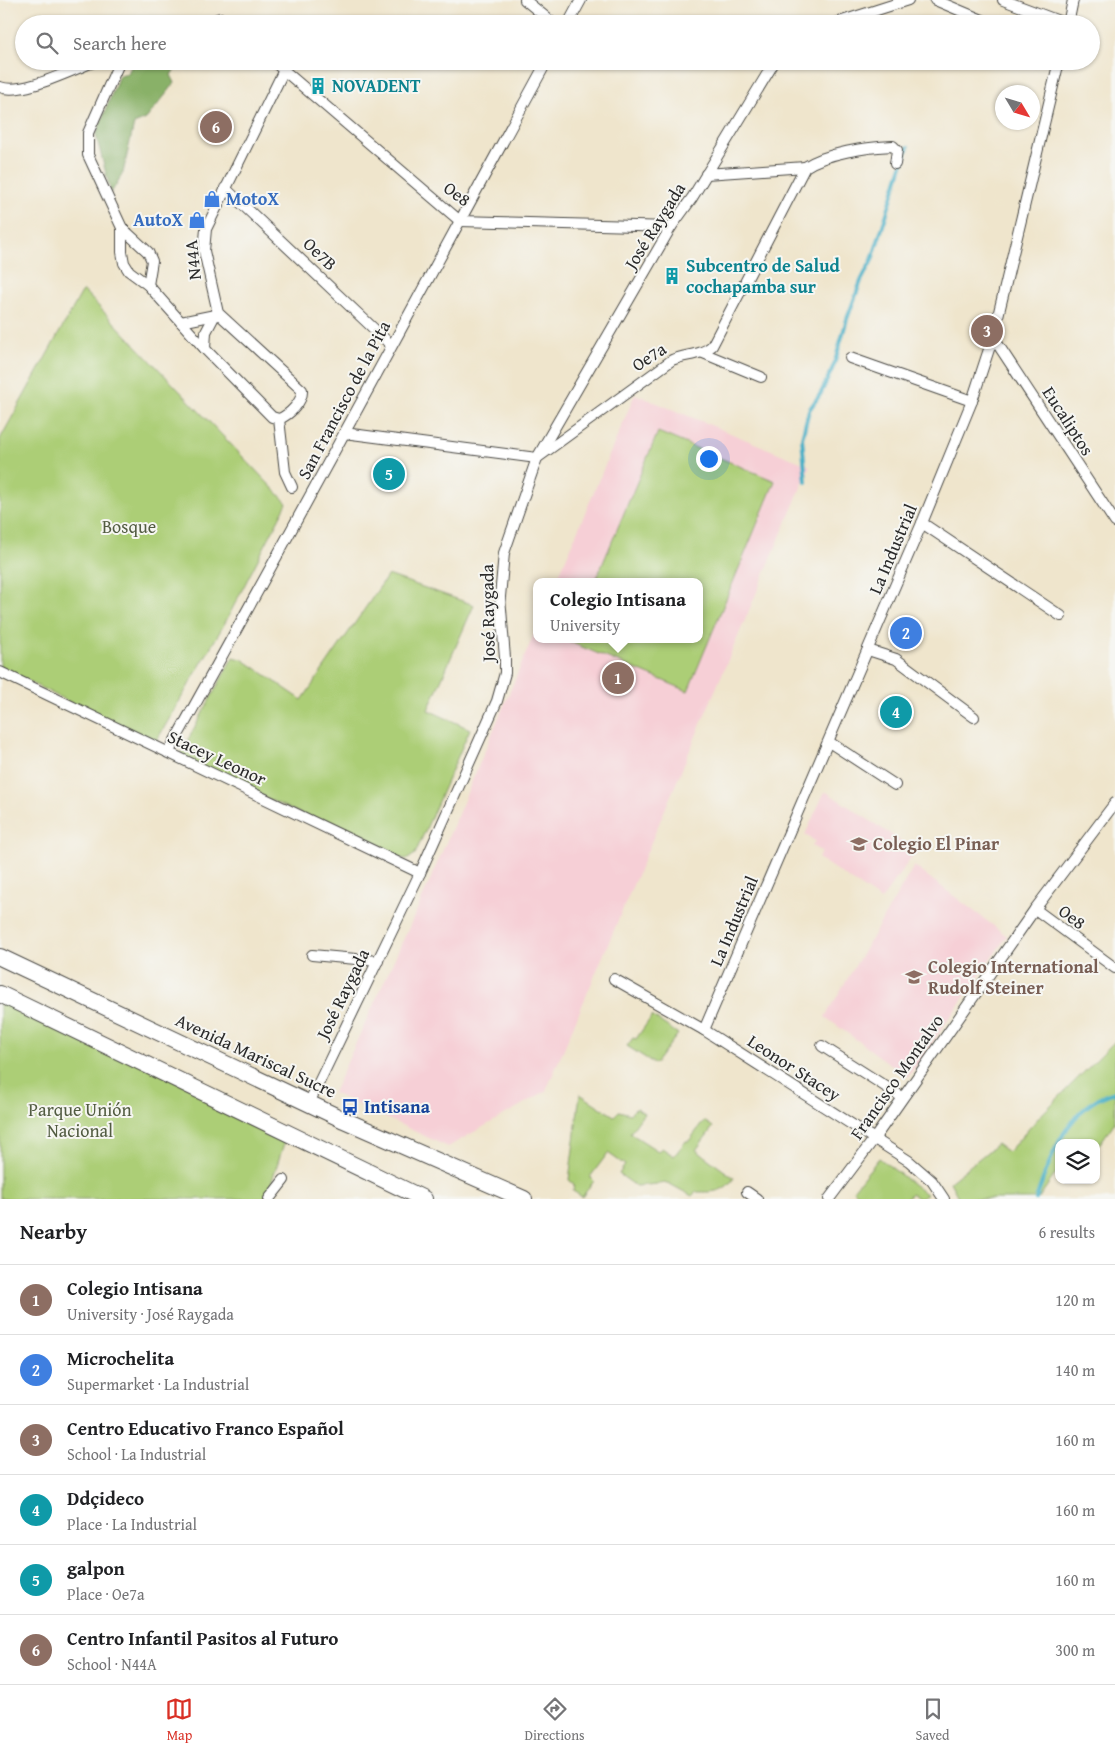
<!DOCTYPE html>
<html lang="en">
<head>
<meta charset="utf-8">
<style>
  :root { --surface:#fff; --page:#f2f2f2; --text:#202124; --muted:#757577; --line:#e0e0e0; --accent:#d93025 }
  body { margin:0; font-family:"Gentium Book Plus",serif; background:var(--page); color:var(--text) }
  .controls { position:absolute; right:15px; bottom:15px; display:grid; overflow:hidden; border-radius:10px; box-shadow:0 1px 4px #0004 }
  .controls button { width:45px; height:45px; display:grid; place-items:center; padding:0; border:0; border-bottom:1px solid var(--line); background:var(--surface); color:var(--text); font:25px sans-serif }
  .compass { position:absolute; left:995px; top:85px; width:45px; height:45px; border-radius:50%; background:var(--surface); box-shadow:0 1px 4px #0004; rotate:128deg }
  .you { position:absolute; left:708px; top:458px; width:18px; height:18px; margin:-12px; border:4px solid #fff; border-radius:50%; background:#1a73e8; box-shadow:0 0 0 8px #1a73e833 }
  .badge { display:grid; place-items:center; width:32px; height:32px; border-radius:50%; background:var(--accent); color:#fff; font-size:16px; font-weight:700 }
  .pin { position:absolute; translate:-50% -50%; border:2px solid #fff; box-shadow:0 1px 5px #0006 }
  .popup { position:absolute; left:533px; top:578px; width:170px; height:65px; box-sizing:border-box; display:grid; place-content:center; border-radius:10px; background:var(--surface); filter:drop-shadow(0 1px 4px #0005); font-size:16px; white-space:nowrap; color:var(--muted) }
  .popup b { font-size:19px; color:var(--text) }
  .popup::after { content:''; position:absolute; left:50%; top:100%; margin-left:-10px; border:10px solid transparent; border-top-color:var(--surface) }
  .list { margin:0; padding:0; list-style:none }
  h2 { display:flex; justify-content:space-between; align-items:center; height:65px; margin:0; padding:0 20px; font-size:21px }
  h2 small { font-size:16px; font-weight:400; color:var(--muted) }
  .list li { display:grid; grid-template-columns:32px 1fr auto; gap:15px; align-items:center; box-sizing:border-box; height:70px; padding:0 20px; border-top:1px solid var(--line) }
  .list b { display:block; font-size:19px; white-space:nowrap }
  .list p { margin:0; font-size:16px; white-space:nowrap; color:var(--muted) }
  .list em { font-size:16px; font-style:normal; color:var(--muted) }
  .icon { flex:none; width:28px; height:28px; fill:none; stroke:currentColor; stroke-width:2; stroke-linecap:round; stroke-linejoin:round }
  .map { position:relative; flex:none; width:1115px; height:1199px; overflow:hidden }
  .search { position:absolute; background:var(--surface); box-shadow:0 1px 4px #0004; left:15px; right:15px; top:15px; height:55px; display:flex; align-items:center; gap:12px; box-sizing:border-box; padding:0 18px; border-radius:28px; color:var(--muted); font-size:19px }
  .sheet { height:485px; background:var(--surface) }
  nav { display:flex; justify-content:space-around; align-items:center; box-sizing:border-box; height:70px; border-top:1px solid var(--line); background:var(--surface); font-size:14px; color:var(--muted) }
  nav a { display:grid; justify-items:center; gap:2px }
  nav .on { color:var(--accent) }
  .map>svg:first-child { display:block }
  .built { fill:#f6cfd6 }
  .green { fill:#acce76; stroke:#6c7c50 }
  .forest { fill:#89b167; stroke:#5a6e49 }
  .lines { fill:none; stroke-linecap:round; stroke-linejoin:round }
  .stream { stroke:#48b0c7; stroke-width:4 }
  .street-casing { stroke:#484743; stroke-width:12 }
  .primary-casing { stroke:#484743; stroke-width:18 }
  .street { stroke:#fff; stroke-width:10 }
  .primary { stroke:#fff; stroke-width:16 }
  .labels { text-anchor:middle; stroke-width:4; stroke-linejoin:round; paint-order:stroke }
  .culture-label { font-size:18px; font-weight:bold; fill:#0d838f; stroke:#f6f6f2; text-anchor:start }
  .street-label { font-size:18px; fill:#2b2b2b; stroke:#f6f6f2 }
  .shop-label { font-size:18px; font-weight:bold; fill:#366cbe; stroke:#f6f6f2; text-anchor:start }
  .park-label { font-size:18px; fill:#525c42; stroke:#f6f6f2 }
  .education-label { font-size:18px; font-weight:bold; fill:#785e54; stroke:#f6f6f2; text-anchor:start }
  .transit-label { font-size:18px; font-weight:bold; fill:#164399; stroke:#f6f6f2; text-anchor:start }
</style>
</head>
<body>
<div class="map">
<svg width="1115" height="1199" viewBox="0 0 1115 1199">
  <rect width="100%" height="100%" fill="#f6f6f2"/>
  <filter id="ink" filterUnits="userSpaceOnUse"><feTurbulence type="fractalNoise" baseFrequency=".02" numOctaves="2"/><feDisplacementMap in="SourceGraphic" scale="10" xChannelSelector="R" yChannelSelector="G"/><feConvolveMatrix kernelMatrix="1 2 1 2 8 2 1 2 1" color-interpolation-filters="sRGB"/></filter>
  <filter id="wash" filterUnits="userSpaceOnUse"><feTurbulence type="fractalNoise" baseFrequency=".0096" numOctaves="4" result="noise"/><feDisplacementMap in="SourceGraphic" scale="20" xChannelSelector="R" yChannelSelector="G"/><feGaussianBlur stdDeviation="1.12" result="paint"/><feColorMatrix in="noise" values="0 0 0 0 0 0 0 0 0 0 0 0 0 0 0 0 0 1.4 0 .05"/><feComposite in="paint" operator="in"/></filter>
  <g filter="url(#wash)">
    <rect width="100%" height="100%" fill="#efe5cc"/>
    <g class="built">
      <path d="M635 394 810 466 546 1091 448 1147 333 1093 426 890 537 627V639H699V582H556Z"/>
      <path d="M825 791 916 851 881 900 818 858 822 852 812 846 815 841 805 835Z"/>
      <path d="M914 866 1007 936 908 1077 825 1017Z"/>
    </g>
    <g class="green">
      <path d="M83 290 287 503 226 621 154 745 0 667V439Z"/>
      <path d="M658 432 775 481 688 691 570 642 571 639H699V582H595Z"/>
      <path d="M388 575 474 605 428 710 470 729 415 854 408 859 398 858 178 758 233 657 242 659 302 700Z"/>
      <path d="M0 995 287 1134 268 1193 264 1199H0Z"/>
      <path d="M652 1016 678 1034 655 1064 627 1046 633 1038 636 1039Z"/>
      <path d="M1115 1041V1122L1096 1149V1143H1059V1169L1038 1199H959L950 1182 997 1144 1008 1152 1042 1114Z"/>
      <path d="M580 1094 614 1116 619 1111 630 1114 636 1108 644 1113 630 1133 658 1151 662 1148 674 1156 686 1141H689L704 1121 713 1127 696 1150 734 1178C723 1193 714 1192 696 1192L692 1196 668 1183 636 1186 619 1174 625 1165 608 1153 590 1177 594 1181 582 1197 573 1191 574 1184 569 1180Z"/>
      <path d="M879 1158 927 1195 919 1199 911 1194 907 1199H859L861 1196 853 1190Z"/>
    </g>
    <path class="forest" d="M134 61H180L171 75 175 83 146 119 134 124 123 173 111 193 96 135 119 75 128 73Z"/>
    <g class="lines">
      <g class="stream">
        <path d="M806 482 802 438 809 410 821 393 834 365 847 319 861 281 872 260 908 147"/>
        <path d="M1036 1199C1050 1157 1068 1105 1115 1092"/>
      </g>
    </g>
  </g>
  <g filter="url(#ink)">
    <g class="lines">
      <g class="street-casing">
        <g id="street">
          <path d="M525 0 554 24"/>
          <path d="M935 0 992 24"/>
          <path d="M1003 0 1067 24"/>
          <path d="M204 24 220 18 227 24"/>
          <path d="M568 24 581 0"/>
          <path d="M833 24 908 0"/>
          <path d="M1068 24 1073 0"/>
          <path d="M120 61 88 133V155L122 228 148 252 152 261 148 285"/>
          <path d="M273 61 460 221 671 227"/>
          <path d="M0 87C22 96 73 69 96 61"/>
          <path d="M706 174 805 167"/>
          <path d="M225 188 391 345"/>
          <path d="M122 228V252L124 263 129 271 148 285 205 349 272 417 279 419C289 415 303 402 302 390L218 313 204 251 206 229 284 70"/>
          <path d="M181 322 215 315"/>
          <path d="M993 337 1115 522"/>
          <path d="M205 349 206 332 215 315 218 313"/>
          <path d="M703 353 761 377"/>
          <path d="M850 358 972 401"/>
          <path d="M279 419 285 472 292 487"/>
          <path d="M344 433 537 458 672 360C686 354 700 356 712 346L805 167C826 153 867 147 893 146L897 150 895 164"/>
          <path d="M922 523 1061 616"/>
          <path d="M868 650 896 659 974 717"/>
          <path d="M0 672 420 873"/>
          <path d="M829 742 895 785"/>
          <path d="M168 753C296 524 421 292 547 61"/>
          <path d="M1035 909 1115 968"/>
          <path d="M312 955 378 961"/>
          <path d="M614 979 704 1030 909 1161 932 1181 944 1199"/>
          <path d="M704 1030 922 523 972 401 993 337 1059 61"/>
          <path d="M822 1046 902 1097"/>
          <path d="M309 1103 420 873 497 701 505 673V658L500 597 504 553 537 458 671 227 692 198 775 61"/>
          <path d="M747 1192 757 1199"/>
          <path d="M269 1199 284 1180"/>
          <path d="M829 1199 874 1139 1035 909 1115 803"/>
        </g>
      </g>
      <g class="primary-casing">
        <g id="primary">
          <path d="M0 957 344 1120 524 1199"/>
          <path d="M0 994 424 1199"/>
        </g>
      </g>
      <use href="#street" class="street"/>
      <use href="#primary" class="primary"/>
    </g>
  </g>
  <defs>
    <g id="building-bare" transform="scale(1.35)"><path d="M-4-6H4V6H1V3H-1V6H-4ZM-2.5-4.3h1.7v1.8h-1.7ZM.8-4.3h1.7v1.8H.8ZM-2.5-1h1.7V.8h-1.7ZM.8-1h1.7V.8H.8Z" fill="#0f9aa8" stroke="#f6f6f2" stroke-width="2.5" paint-order="stroke"/></g>
    <g id="shop-bare" transform="scale(1.35)"><path d="M-5-2.5h2.3a2.7 3.5 0 0 1 5.4 0H5L5.5 6h-11ZM-1.5-2.5h3a1.5 2.3 0 0 0-3 0Z" fill="#3f7fe0" stroke="#f6f6f2" stroke-width="2.5" paint-order="stroke"/></g>
    <g id="school-bare" transform="scale(1.35)"><path d="M0-5L7-2L0 1L-7-2ZM-4 1L0 2.5L4 1V4Q0 6-4 4Z" fill="#8d6e63" stroke="#f6f6f2" stroke-width="2.5" paint-order="stroke"/></g>
    <g id="bus-bare" transform="scale(1.35)"><path d="M-5-6H5V4H4V6H2V4H-2V6H-4V4H-5ZM-3.5-4V0h7V-4ZM-3.5 1.2v1.5H-2V1.2ZM2 1.2v1.5H3.5V1.2Z" fill="#1a4fb4" stroke="#f6f6f2" stroke-width="2.5" paint-order="stroke"/></g>
  </defs>
  <g fill-rule="evenodd">
    <use href="#building-bare" x="318" y="86"/>
    <use href="#shop-bare" x="212" y="199"/>
    <use href="#shop-bare" x="197" y="220"/>
    <use href="#building-bare" x="672" y="276"/>
    <use href="#school-bare" x="859" y="844"/>
    <use href="#school-bare" x="914" y="977"/>
    <use href="#bus-bare" x="350" y="1107"/>
  </g>
  <g class="labels">
    <g class="culture-label">
      <text x="332" y="92">NOVADENT</text>
      <text x="686" y="272">Subcentro de Salud<tspan x="686" dy="21">cochapamba sur</tspan></text>
    </g>
    <g class="street-label">
      <text transform="translate(457 194) rotate(36)" y="6">Oe8</text>
      <text transform="translate(655 226) rotate(-58)" y="6">José Raygada</text>
      <text transform="translate(320 254) rotate(44)" y="6">Oe7B</text>
      <text transform="translate(193 260) rotate(-96)" y="6">N44A</text>
      <text transform="translate(649 357) rotate(-33)" y="6">Oe7a</text>
      <text transform="translate(344 400) rotate(-62)" y="6">San Francisco de la Pita</text>
      <text transform="translate(1068 421) rotate(57)" y="6">Eucaliptos</text>
      <text transform="translate(893 549) rotate(-67)" y="6">La Industrial</text>
      <text transform="translate(488 613) rotate(-91)" y="6">José Raygada</text>
      <text transform="translate(217 758) rotate(25)" y="6">Stacey Leonor</text>
      <text transform="translate(1072 917) rotate(36)" y="6">Oe8</text>
      <text transform="translate(734 921) rotate(-67)" y="6">La Industrial</text>
      <text transform="translate(343 994) rotate(-64)" y="6">José Raygada</text>
      <text transform="translate(256 1056) rotate(25)" y="6">Avenida Mariscal Sucre</text>
      <text transform="translate(794 1068) rotate(33)" y="6">Leonor Stacey</text>
      <text transform="translate(897 1077) rotate(-55)" y="6">Francisco Montalvo</text>
    </g>
    <g class="shop-label">
      <text x="226" y="205">MotoX</text>
      <text x="183" y="226" text-anchor="end">AutoX</text>
    </g>
    <g class="park-label">
      <text x="129" y="533">Bosque</text>
      <text x="80" y="1116">Parque Unión<tspan x="80" dy="21">Nacional</tspan></text>
    </g>
    <g class="education-label">
      <text x="873" y="850">Colegio El Pinar</text>
      <text x="928" y="973">Colegio International<tspan x="928" dy="21">Rudolf Steiner</tspan></text>
    </g>
    <g class="transit-label">
      <text x="364" y="1113">Intisana</text>
    </g>
  </g>
</svg>
<div class="controls">
<button><svg class="icon" aria-label="layers" viewBox="0 0 24 24"><path d="M12 4l9 5-9 5-9-5zM3 14l9 5 9-5"/></svg></button>
</div>
<svg class="compass" viewBox="-18 -18 36 36"><path d="M0-13l5 13h-10z" fill="#e53935"/><path d="M0 13l5-13h-10z" fill="#757577"/></svg>
<div class="you"></div>
<div class="pin badge" style="left:618px;top:678px;background:#8d6e63">1</div>
<div class="popup"><b>Colegio Intisana</b>University</div>
<div class="pin badge" style="left:906px;top:633px;background:#3f7fe0">2</div>
<div class="pin badge" style="left:987px;top:331px;background:#8d6e63">3</div>
<div class="pin badge" style="left:896px;top:712px;background:#0f9aa8">4</div>
<div class="pin badge" style="left:389px;top:474px;background:#0f9aa8">5</div>
<div class="pin badge" style="left:216px;top:127px;background:#8d6e63">6</div>
<div class="search"><svg class="icon" aria-label="search" viewBox="0 0 24 24"><circle cx="10" cy="10" r="6"/><path d="M15 15l6 6"/></svg>Search here</div>
</div>
<section class="sheet">
<h2>Nearby<small>6 results</small></h2>
<ul class="list">
<li><span class="badge" style="background:#8d6e63">1</span><div><b>Colegio Intisana</b><p>University · José Raygada</p></div><em>120 m</em></li>
<li><span class="badge" style="background:#3f7fe0">2</span><div><b>Microchelita</b><p>Supermarket · La Industrial</p></div><em>140 m</em></li>
<li><span class="badge" style="background:#8d6e63">3</span><div><b>Centro Educativo Franco Español</b><p>School · La Industrial</p></div><em>160 m</em></li>
<li><span class="badge" style="background:#0f9aa8">4</span><div><b>Ddçideco</b><p>Place · La Industrial</p></div><em>160 m</em></li>
<li><span class="badge" style="background:#0f9aa8">5</span><div><b>galpon</b><p>Place · Oe7a</p></div><em>160 m</em></li>
<li><span class="badge" style="background:#8d6e63">6</span><div><b>Centro Infantil Pasitos al Futuro</b><p>School · N44A</p></div><em>300 m</em></li>
</ul>
</section>
<nav>
<a class="on"><svg class="icon" aria-label="map" viewBox="0 0 24 24"><path d="M3 6l6-2 6 2 6-2v14l-6 2-6-2-6 2zM9 4v14M15 6v14"/></svg>Map</a>
<a><svg class="icon" aria-label="directions" viewBox="0 0 24 24"><path d="M12 3l9 9-9 9-9-9zM9 14v-3h6M13 9l2 2-2 2"/></svg>Directions</a>
<a><svg class="icon" aria-label="saved" viewBox="0 0 24 24"><path d="M7 4h10v16l-5-4-5 4z"/></svg>Saved</a>
</nav>
</body>
</html>
